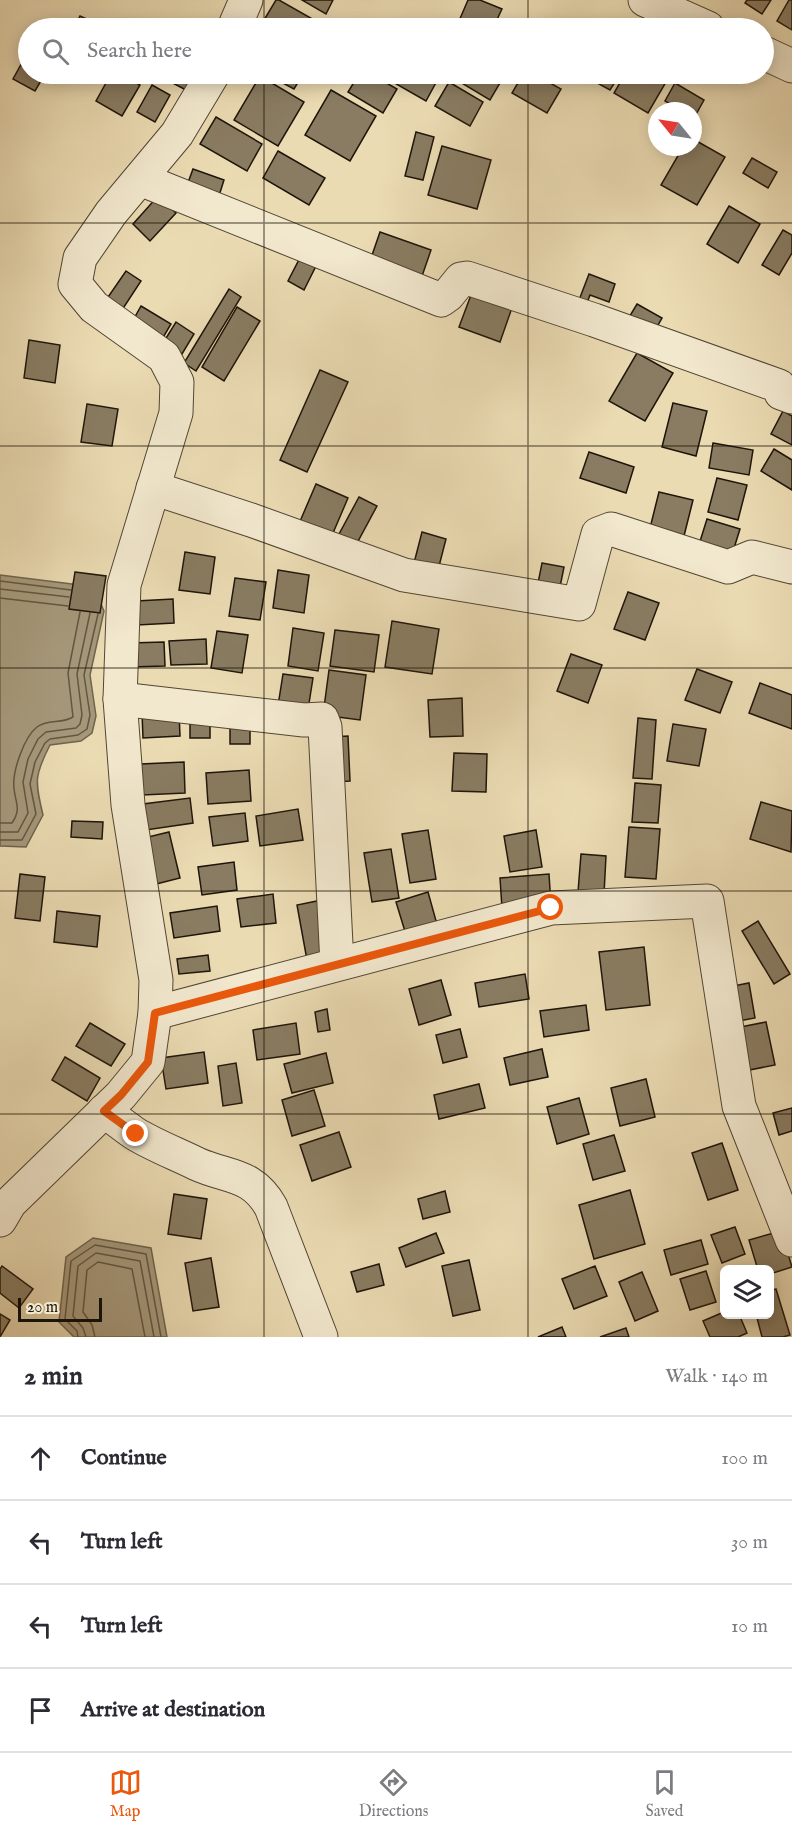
<!DOCTYPE html>
<html lang="en">
<head>
<meta charset="utf-8">
<style>
  :root { --surface:#fff; --page:#f7f7f7; --text:#2b2b33; --muted:#7c7c81; --line:#e1e1e2; --accent:#ea580c }
  body { margin:0; font-family:"IM FELL English",serif; background:var(--page); color:var(--text) }
  .controls { position:absolute; right:18px; bottom:18px; display:grid; overflow:hidden; border-radius:9px; box-shadow:0 3px 15px #0003 }
  .controls button { width:54px; height:54px; display:grid; place-items:center; padding:0; border:0; border-bottom:2px solid var(--line); background:var(--surface); color:var(--text); font:30px sans-serif }
  .compass { position:absolute; left:648px; top:102px; width:54px; height:54px; border-radius:50%; background:var(--surface); box-shadow:0 3px 15px #0003; rotate:300deg }
  .scale { position:absolute; left:18px; bottom:15px; width:84px; box-sizing:border-box; padding-left:6px; border:3px solid #1e150a; border-top:0; font-size:16px; line-height:21px; white-space:nowrap; color:#1e150a; -webkit-text-stroke:4px #f2e8ce; paint-order:stroke }
  .stop { position:absolute; width:18px; height:18px; margin:-14px; border:4px solid #ea580c; border-radius:50%; background:#fff }
  .stop.end { background:#ea580c; border-color:#fff; box-shadow:0 2px 6px #0008 }
  .list { margin:0; padding:0; list-style:none }
  h2 { display:flex; justify-content:space-between; align-items:center; height:78px; margin:0; padding:0 24px; font-size:26px }
  h2 small { font-size:20px; font-weight:400; color:var(--muted) }
  .list li { display:grid; grid-template-columns:39px 1fr auto; gap:18px; align-items:center; box-sizing:border-box; height:84px; padding:0 24px; border-top:2px solid var(--line) }
  .list b { display:block; font-size:22px; white-space:nowrap }
  .list em { font-size:20px; font-style:normal; color:var(--muted) }
  .icon { flex:none; width:33px; height:33px; fill:none; stroke:currentColor; stroke-width:2; stroke-linecap:round; stroke-linejoin:round }
  .map { position:relative; flex:none; width:792px; height:1337px; overflow:hidden }
  .search { position:absolute; background:var(--surface); box-shadow:0 3px 15px #0003; left:18px; right:18px; top:18px; height:66px; display:flex; align-items:center; gap:15px; box-sizing:border-box; padding:0 21px; border-radius:33px; color:var(--muted); font-size:22px }
  .sheet { height:414px; background:var(--surface) }
  nav { display:flex; justify-content:space-around; align-items:center; box-sizing:border-box; height:84px; border-top:2px solid var(--line); background:var(--surface); font-size:16px; color:var(--muted) }
  nav a { display:grid; justify-items:center; gap:3px }
  nav .on { color:var(--accent) }
  .map>svg:first-child { display:block }
  .water { fill:#a5987a; stroke:#6f644d; stroke-width:1.5 }
  .lines { fill:none; stroke-linecap:round; stroke-linejoin:round }
  .shore { stroke:#625642; stroke-width:1.5 }
  .building { fill:#897c62; stroke:#1e150a; stroke-width:1.5 }
  .minor-casing { stroke:#514634; stroke-width:35 }
  .minor { stroke:#f2e8ce; stroke-width:33 }
  .route { stroke:#ea580c; stroke-width:8 }
  .grid { fill:none; stroke:#1e150a; stroke-width:1.5; stroke-opacity:0.55 }
</style>
</head>
<body>
<div class="map">
<svg width="792" height="1337" viewBox="0 0 792 1337">
  <rect width="100%" height="100%" fill="#ebdbb3"/>
  <filter id="stains"><feTurbulence type="fractalNoise" baseFrequency=".00333" numOctaves="4"/><feColorMatrix values="0 0 0 0 .2 0 0 0 0 .09 0 0 0 0 .02 0 0 0 .5 -.17"/></filter>
  <radialGradient id="worn" r=".72"><stop offset=".6" stop-color="#630" stop-opacity="0"/><stop offset="1" stop-color="#630" stop-opacity=".3"/></radialGradient>
  <g class="water">
    <path d="M0 575 80 585 96 592 104 611 90 675 96 716 92 733 81 741 50 745C34 776 35 782 43 815L26 847 0 846Z"/>
    <path d="M93 1238 151 1248 167 1337H74L59 1322 66 1257Z"/>
  </g>
  <g class="lines">
    <g class="shore">
      <path d="M0 581 71 590"/>
      <path d="M0 589 69 597"/>
      <path d="M0 598 68 606"/>
      <path d="M0 823H12C22 808 15 803 14 788 12 772 24 737 37 727 47 719 62 724 73 717L68 673 80 612"/>
      <path d="M0 832H18L28 813 23 782 28 759 38 739 46 732 76 728 80 724 82 715 77 674 90 613"/>
      <path d="M0 840H22L36 814 30 784 35 762 45 743 50 739 78 735 87 729 90 715 84 675 98 614"/>
      <path d="M78 1337 77 1331 65 1319 71 1261 95 1245 146 1254 161 1337"/>
      <path d="M86 1337 83 1328 73 1316 78 1266 96 1253 140 1261 154 1337"/>
      <path d="M95 1337 92 1325 83 1312 87 1270 98 1262 132 1269 145 1337"/>
    </g>
  </g>
  <g class="building">
    <path d="M276 0H279L323 25 321 28H267L261 25Z"/>
    <path d="M302 0H333L326 14Z"/>
    <path d="M468 0H480L502 9 493 28H456Z"/>
    <path d="M747 0H771L762 14 745 3Z"/>
    <path d="M789 0H792V30L777 21Z"/>
    <path d="M80 16 106 28H74Z"/>
    <path d="M144 20 170 28H141Z"/>
    <path d="M28 52V74H45L35 91 13 79Z"/>
    <path d="M111 74H120L140 85 122 116 96 101Z"/>
    <path d="M160 74H195L186 90 159 76Z"/>
    <path d="M266 74H303L294 89Z"/>
    <path d="M359 74H371L397 89 383 113 348 92Z"/>
    <path d="M395 74H434L439 77 426 101 391 81Z"/>
    <path d="M458 74H500L504 76 490 100 455 79Z"/>
    <path d="M523 74H534L561 89 547 113 512 93Z"/>
    <path d="M581 74H620L610 90Z"/>
    <path d="M625 74H652L666 82 648 113 614 93Z"/>
    <path d="M260 76 304 102 278 146 234 120Z"/>
    <path d="M449 82 483 102 470 126 435 106Z"/>
    <path d="M675 83 704 100 694 118 693 111H682L665 101Z"/>
    <path d="M152 85 170 95 155 122 137 112Z"/>
    <path d="M331 90 376 116 350 161 305 135Z"/>
    <path d="M216 117 262 144 247 171 200 144Z"/>
    <path d="M416 132 434 137 423 180 405 176Z"/>
    <path d="M693 139 725 157 697 205 661 185 683 147H693Z"/>
    <path d="M442 146 491 160 477 209 428 195Z"/>
    <path d="M278 151 325 178 309 205 263 178Z"/>
    <path d="M752 158 777 172 768 188 743 173Z"/>
    <path d="M193 169 224 180 218 199 186 188Z"/>
    <path d="M158 196 176 213 150 241 133 224Z"/>
    <path d="M729 206 760 224 738 263 707 244Z"/>
    <path d="M783 230 792 235V253L779 275 762 265Z"/>
    <path d="M380 232 431 250 421 279 370 261Z"/>
    <path d="M304 250 320 258 304 290 288 281Z"/>
    <path d="M126 271 141 281 122 310 106 300Z"/>
    <path d="M589 274 615 284 609 302 590 295 584 311 576 308Z"/>
    <path d="M474 287 514 302 500 342 459 327Z"/>
    <path d="M229 289 241 297 196 371 184 363Z"/>
    <path d="M637 304 662 318 653 334 628 319Z"/>
    <path d="M141 306 171 324 161 341 131 324Z"/>
    <path d="M237 307 260 321 224 381 202 367Z"/>
    <path d="M176 322 194 334 182 354 163 343Z"/>
    <path d="M29 340 60 345 55 383 24 378Z"/>
    <path d="M637 353 673 373 645 421 609 401Z"/>
    <path d="M320 370 348 382 307 472 280 460Z"/>
    <path d="M673 403 707 411 696 456 662 447Z"/>
    <path d="M87 404 118 409 112 446 81 442Z"/>
    <path d="M783 411 792 416V445L771 434Z"/>
    <path d="M713 443 753 450 749 475 709 468Z"/>
    <path d="M774 449 792 460V490L761 471Z"/>
    <path d="M589 452 634 467 626 493 580 478Z"/>
    <path d="M717 478 747 485 738 520 708 512Z"/>
    <path d="M316 484 348 498 330 540 298 526Z"/>
    <path d="M659 492 693 500 682 544 648 536Z"/>
    <path d="M359 497 377 506 356 545 338 536Z"/>
    <path d="M707 519 740 529 730 561 697 551Z"/>
    <path d="M422 532 446 539 438 570 414 563Z"/>
    <path d="M185 552 215 557 210 594 179 590Z"/>
    <path d="M542 563 564 567 558 597 536 593Z"/>
    <path d="M278 570 309 575 304 613 273 608Z"/>
    <path d="M75 572 106 576 100 613 69 609Z"/>
    <path d="M235 578 266 582 260 620 229 616Z"/>
    <path d="M628 592 659 603 645 640 614 629Z"/>
    <path d="M173 599 174 623 137 625 136 601Z"/>
    <path d="M392 621 439 629 432 674 385 667Z"/>
    <path d="M293 628 324 633 318 671 288 666Z"/>
    <path d="M335 630 379 635 374 672 330 666Z"/>
    <path d="M217 631 248 635 242 673 211 668Z"/>
    <path d="M206 639 207 664 171 665 169 641Z"/>
    <path d="M164 642 165 666 129 667 128 643Z"/>
    <path d="M571 654 602 665 588 703 557 691Z"/>
    <path d="M697 669 732 682 720 713 685 700Z"/>
    <path d="M329 670 366 675 360 720 323 715Z"/>
    <path d="M283 674 313 678 307 716 277 712Z"/>
    <path d="M760 683 792 695V729L749 713Z"/>
    <path d="M462 698 463 736 430 737 428 700Z"/>
    <path d="M179 712 180 736 143 738 142 713Z"/>
    <path d="M210 714V738H190V715Z"/>
    <path d="M638 718 656 720 652 779 633 778Z"/>
    <rect x="230" y="720" width="20" height="24"/>
    <path d="M673 724 706 729 699 766 667 761Z"/>
    <path d="M348 736 350 781 313 783 311 738Z"/>
    <path d="M454 753 487 754 486 792 452 791Z"/>
    <path d="M184 762 185 793 142 795 141 764Z"/>
    <path d="M249 770 251 801 208 804 206 773Z"/>
    <path d="M635 783 661 785 658 823 632 822Z"/>
    <path d="M190 798 193 823 146 830 143 804Z"/>
    <path d="M761 802 792 811 791 852 750 839Z"/>
    <path d="M298 809 303 840 260 846 256 816Z"/>
    <path d="M245 813 248 841 213 846 209 817Z"/>
    <path d="M72 821 103 822 102 839 71 837Z"/>
    <path d="M629 827 660 829 656 879 625 877Z"/>
    <path d="M428 830 436 879 410 883 402 834Z"/>
    <path d="M536 830 542 867 510 872 504 836Z"/>
    <path d="M169 832 180 878 156 884 144 838Z"/>
    <path d="M391 849 399 898 372 902 364 853Z"/>
    <path d="M581 854 606 856 604 894 578 892Z"/>
    <path d="M234 862 237 890 202 895 198 867Z"/>
    <path d="M20 874 45 877 40 921 15 918Z"/>
    <path d="M549 874 551 905 502 908 500 878Z"/>
    <path d="M428 892 438 928 407 938 396 902Z"/>
    <path d="M273 894 276 923 241 927 237 899Z"/>
    <path d="M322 900 332 955 307 960 297 905Z"/>
    <path d="M217 906 220 931 174 938 170 913Z"/>
    <path d="M57 911 100 916 97 947 54 942Z"/>
    <path d="M758 921 790 974 774 984 742 931Z"/>
    <path d="M644 947 650 1005 606 1010 599 952Z"/>
    <path d="M208 955 210 971 179 974 177 959Z"/>
    <path d="M525 974 529 999 479 1007 475 983Z"/>
    <path d="M441 980 451 1015 419 1025 409 989Z"/>
    <path d="M749 983 755 1018 733 1022 728 987Z"/>
    <path d="M586 1005 589 1030 544 1037 540 1011Z"/>
    <path d="M327 1009 330 1030 318 1032 315 1012Z"/>
    <path d="M766 1022 775 1065 744 1071 735 1028Z"/>
    <path d="M90 1023 125 1044 111 1066 76 1046Z"/>
    <path d="M296 1023 300 1054 257 1060 253 1030Z"/>
    <path d="M460 1029 467 1057 443 1063 436 1035Z"/>
    <path d="M542 1049 548 1077 510 1085 504 1058Z"/>
    <path d="M204 1052 208 1083 166 1089 161 1058Z"/>
    <path d="M326 1053 333 1083 292 1093 284 1064Z"/>
    <path d="M65 1057 100 1078 87 1101 52 1080Z"/>
    <path d="M236 1063 242 1103 223 1106 218 1066Z"/>
    <path d="M646 1079 655 1117 620 1126 611 1088Z"/>
    <path d="M479 1084 485 1108 439 1119 434 1095Z"/>
    <path d="M314 1090 325 1126 292 1136 282 1100Z"/>
    <path d="M579 1098 589 1134 557 1144 547 1107Z"/>
    <path d="M792 1108V1131L779 1135 773 1113Z"/>
    <path d="M339 1132 351 1167 312 1181 300 1145Z"/>
    <path d="M614 1135 625 1171 593 1180 583 1144Z"/>
    <path d="M722 1143 738 1190 708 1200 692 1153Z"/>
    <path d="M630 1190 645 1244 594 1259 579 1205Z"/>
    <path d="M445 1191 450 1212 423 1219 418 1199Z"/>
    <path d="M174 1194 207 1199 201 1239 168 1234Z"/>
    <path d="M735 1227 745 1254 722 1263 711 1235Z"/>
    <path d="M781 1231 792 1267 770 1274V1270H758L749 1240Z"/>
    <path d="M436 1233 444 1253 406 1267 399 1248Z"/>
    <path d="M701 1240 708 1264 671 1275 664 1250Z"/>
    <path d="M211 1258 219 1307 193 1311 185 1263Z"/>
    <path d="M469 1260 480 1310 453 1316 442 1266Z"/>
    <path d="M379 1264 384 1285 357 1292 351 1272Z"/>
    <path d="M2 1266 33 1289 19 1308 0 1293V1269Z"/>
    <path d="M595 1266 607 1296 574 1309 562 1279Z"/>
    <path d="M706 1271 716 1302 690 1310 680 1279Z"/>
    <path d="M642 1272 658 1311 635 1321 619 1282Z"/>
    <path d="M776 1289 790 1335 783 1337H762L756 1314H770V1291Z"/>
    <path d="M724 1312V1314H739L747 1333 738 1337H710L703 1321Z"/>
    <path d="M0 1314 10 1320 0 1337Z"/>
    <path d="M562 1327 566 1337H538Z"/>
    <path d="M626 1328 629 1337H600Z"/>
  </g>
  <g class="lines">
    <g class="minor-casing">
      <g id="minor">
        <path d="M645 0 708 28"/>
        <path d="M234 28 246 0"/>
        <path d="M764 53 792 66"/>
        <path d="M140 179 441 300 448 295 461 279 467 278 594 320 779 386 781 393 792 397"/>
        <path d="M153 488 251 520 404 575 579 604 598 534 611 529 728 567 752 557 792 567"/>
        <path d="M120 699 304 720 322 719 325 727 337 964"/>
        <path d="M155 1013 551 908 707 901 739 1106 792 1240"/>
        <path d="M104 1111C114 1118 124 1126 134 1133 153 1145 177 1154 197 1164 228 1178 252 1173 271 1207L321 1337"/>
        <path d="M0 1220 10 1203 121 1095 148 1062 155 1013 156 980 128 805 120 699 124 585 176 413 177 382 164 357 94 307 75 284 80 258 111 213 177 134 213 74"/>
      </g>
    </g>
    <use href="#minor" class="minor"/>
  </g>
  <g class="lines">
    <path class="route" d="M136 1134 104 1111 121 1095 148 1062 155 1013 551 908"/>
  </g>
  <path class="grid" d="M264 0V28M528 0V28M264 74V1337M528 74V1337M0 223H792M0 446H792M0 668H792M0 891H792M0 1114H792"/>
  <rect width="100%" height="100%" filter="url(#stains)"/>
  <rect width="100%" height="100%" fill="url(#worn)"/>
</svg>
<div class="controls">
<button><svg class="icon" aria-label="layers" viewBox="0 0 24 24"><path d="M12 4l9 5-9 5-9-5zM3 14l9 5 9-5"/></svg></button>
</div>
<svg class="compass" viewBox="-18 -18 36 36"><path d="M0-13l5 13h-10z" fill="#e53935"/><path d="M0 13l5-13h-10z" fill="#7c7c81"/></svg>
<div class="scale">20 m</div>
<div class="stop" style="left:551px;top:908px"></div>
<div class="stop end" style="left:136px;top:1134px"></div>
<div class="search"><svg class="icon" aria-label="search" viewBox="0 0 24 24"><circle cx="10" cy="10" r="6"/><path d="M15 15l6 6"/></svg>Search here</div>
</div>
<section class="sheet">
<h2>2 min<small>Walk · 140 m</small></h2>
<ul class="list">
<li><svg class="icon" aria-label="ahead" viewBox="0 0 24 24"><path d="M12 20V5M6 11l6-6 6 6"/></svg><div><b>Continue</b></div><em>100 m</em></li>
<li><svg class="icon" aria-label="left" viewBox="0 0 24 24"><path d="M17 20v-9H6M10 6l-5 5 5 5"/></svg><div><b>Turn left</b></div><em>30 m</em></li>
<li><svg class="icon" aria-label="left" viewBox="0 0 24 24"><path d="M17 20v-9H6M10 6l-5 5 5 5"/></svg><div><b>Turn left</b></div><em>10 m</em></li>
<li><svg class="icon" aria-label="arrive" viewBox="0 0 24 24"><path d="M6 21V4h12l-3 4 3 4H6"/></svg><div><b>Arrive at destination</b></div></li>
</ul>
</section>
<nav>
<a class="on"><svg class="icon" aria-label="map" viewBox="0 0 24 24"><path d="M3 6l6-2 6 2 6-2v14l-6 2-6-2-6 2zM9 4v14M15 6v14"/></svg>Map</a>
<a><svg class="icon" aria-label="directions" viewBox="0 0 24 24"><path d="M12 3l9 9-9 9-9-9zM9 14v-3h6M13 9l2 2-2 2"/></svg>Directions</a>
<a><svg class="icon" aria-label="saved" viewBox="0 0 24 24"><path d="M7 4h10v16l-5-4-5 4z"/></svg>Saved</a>
</nav>
</body>
</html>
